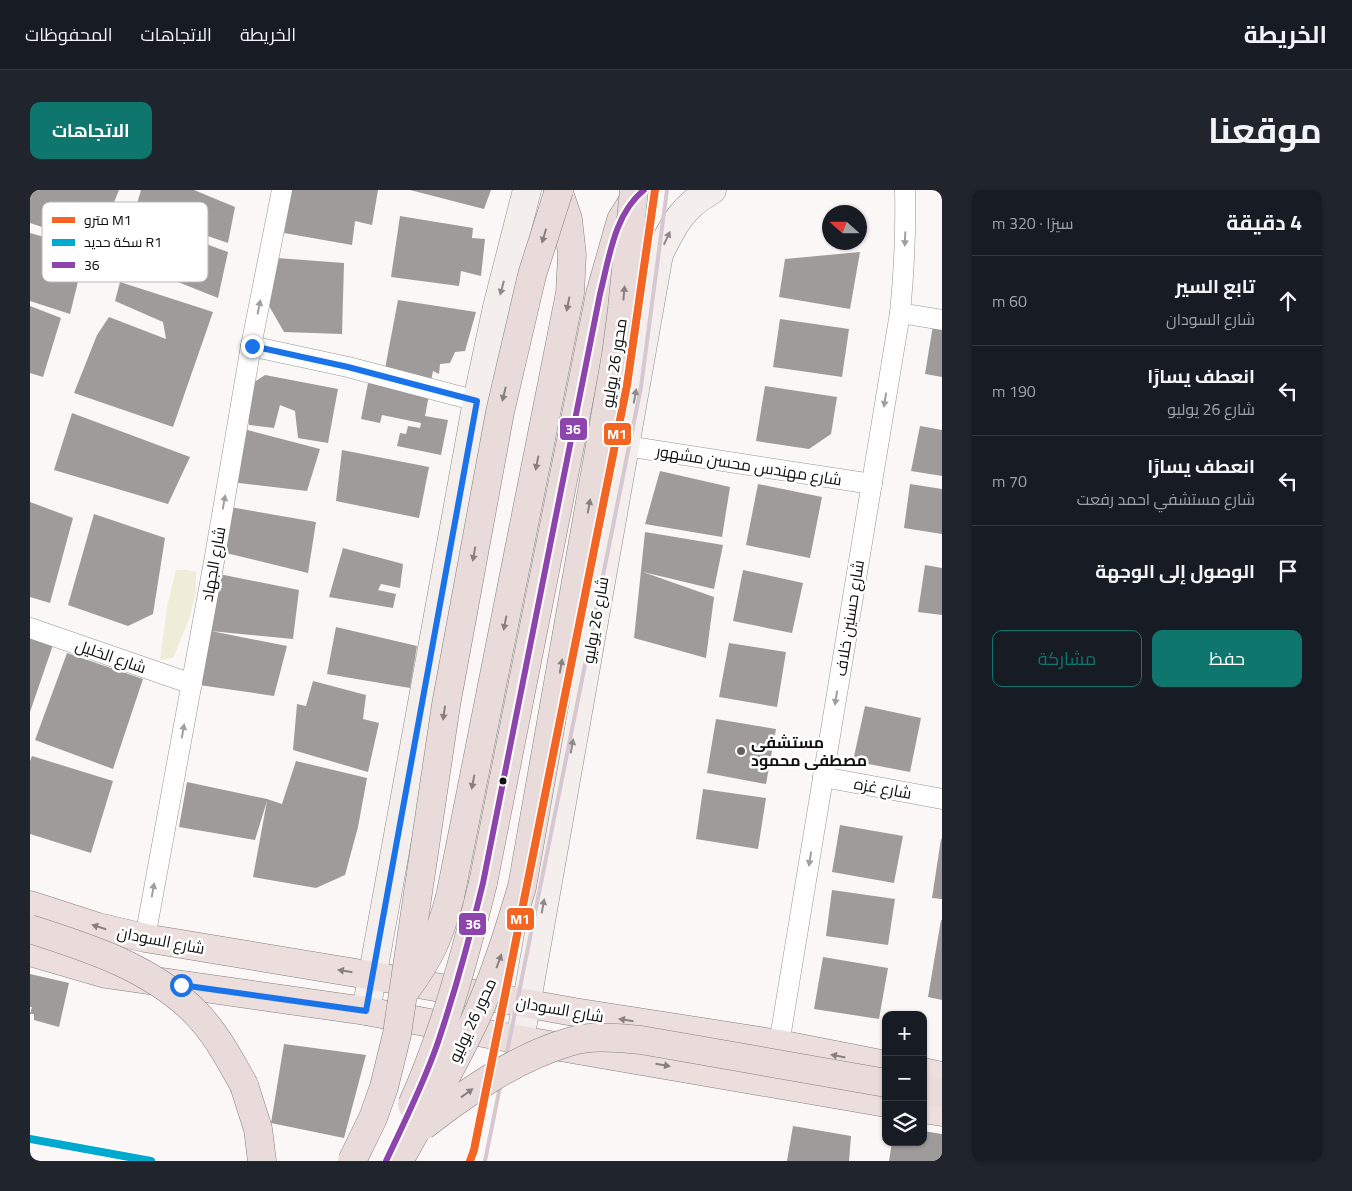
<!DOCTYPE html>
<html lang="ar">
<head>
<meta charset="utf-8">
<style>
  :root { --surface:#171b24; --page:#20242c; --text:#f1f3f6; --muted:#9ea1a6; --line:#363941; --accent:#0f766e }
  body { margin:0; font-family:Georgia,Cairo,serif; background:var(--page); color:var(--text); direction:rtl }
  .controls { position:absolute; right:15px; bottom:15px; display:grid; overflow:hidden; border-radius:10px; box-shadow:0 1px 4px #0004 }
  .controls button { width:45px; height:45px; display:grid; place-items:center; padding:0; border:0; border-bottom:1px solid var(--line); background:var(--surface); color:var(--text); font:25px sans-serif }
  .compass { position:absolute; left:792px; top:15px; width:45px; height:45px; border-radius:50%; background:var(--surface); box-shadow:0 1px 4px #0004; rotate:291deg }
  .stop { position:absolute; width:15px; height:15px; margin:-11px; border:4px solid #1a73e8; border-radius:50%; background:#fff }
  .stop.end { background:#1a73e8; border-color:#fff; box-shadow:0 1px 5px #0008 }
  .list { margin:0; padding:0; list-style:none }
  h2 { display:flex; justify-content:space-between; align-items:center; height:65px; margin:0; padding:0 20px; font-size:21px }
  h2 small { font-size:16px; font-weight:400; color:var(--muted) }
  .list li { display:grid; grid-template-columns:32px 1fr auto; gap:15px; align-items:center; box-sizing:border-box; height:90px; padding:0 20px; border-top:1px solid var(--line) }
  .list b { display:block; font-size:19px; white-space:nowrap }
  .list p { margin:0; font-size:16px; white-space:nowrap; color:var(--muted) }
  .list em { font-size:16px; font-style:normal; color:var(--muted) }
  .actions { display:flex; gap:10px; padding:15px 20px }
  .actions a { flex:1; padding:11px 0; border:1px solid var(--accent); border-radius:10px; text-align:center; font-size:18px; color:var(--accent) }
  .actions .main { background:var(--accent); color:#fff }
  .icon { flex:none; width:28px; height:28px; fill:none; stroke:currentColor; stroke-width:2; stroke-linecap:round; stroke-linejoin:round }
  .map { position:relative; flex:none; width:912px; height:971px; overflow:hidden; direction:ltr; border-radius:10px }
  header { display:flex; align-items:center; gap:30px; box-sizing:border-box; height:70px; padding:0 25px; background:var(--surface); border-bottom:1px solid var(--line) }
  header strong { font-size:24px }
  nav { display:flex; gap:28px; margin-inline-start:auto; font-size:18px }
  .intro { display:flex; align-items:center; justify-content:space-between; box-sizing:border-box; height:120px; padding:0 30px }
  h1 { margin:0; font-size:35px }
  .button { padding:12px 22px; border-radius:10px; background:var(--accent); color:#fff; font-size:18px; font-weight:700 }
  main { display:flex; gap:30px; padding:0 30px }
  aside { flex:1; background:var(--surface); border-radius:10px; box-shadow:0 1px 4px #0004 }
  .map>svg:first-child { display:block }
  .green { fill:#efecd8 }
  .building { fill:#9f9b9b }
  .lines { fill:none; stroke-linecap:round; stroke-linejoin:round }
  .minor-casing { stroke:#969494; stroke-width:21 }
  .secondary-casing { stroke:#8c8b8a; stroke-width:29 }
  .primary-casing { stroke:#838181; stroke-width:29 }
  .trunk-casing { stroke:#838181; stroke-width:29 }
  .minor { stroke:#fefefe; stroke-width:20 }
  .secondary { stroke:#f4eeec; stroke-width:28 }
  .primary { stroke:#ebdedc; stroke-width:28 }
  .trunk { stroke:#eadbdb; stroke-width:28 }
  .rail { stroke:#d6c7d0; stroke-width:4 }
  .trunk-bridge-casing { stroke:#838181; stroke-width:29; stroke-linecap:butt }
  .trunk-bridge { stroke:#eadbdb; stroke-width:28 }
  .bus-1-casing { stroke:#fff; stroke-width:10 }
  .bus-1 { stroke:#8e44ad; stroke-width:6 }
  .rail-1-casing { stroke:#fff; stroke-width:11 }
  .rail-1 { stroke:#00a9ce; stroke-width:8 }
  .metro-1-casing { stroke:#fff; stroke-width:11 }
  .metro-1 { stroke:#f26522; stroke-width:8 }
  .oneway { fill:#888080 }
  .oneway2 { fill:#8d8a89 }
  .oneway3 { fill:#9f9f9f }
  .oneway4 { fill:#888180 }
  .route { stroke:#1a73e8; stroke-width:6 }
  .poi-dot { fill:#626160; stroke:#fff; stroke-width:2 }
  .bus-dot { fill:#101010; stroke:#fff; stroke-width:2 }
  .labels { text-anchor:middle; stroke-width:5; stroke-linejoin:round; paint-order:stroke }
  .street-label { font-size:16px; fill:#101010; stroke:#fff }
  .poi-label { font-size:16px; font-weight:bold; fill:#101010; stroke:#fff; text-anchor:start }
  .key { fill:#fff; stroke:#b7b7b7; stroke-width:1 }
  .key-label { font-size:14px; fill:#101010 }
  .line-badge { stroke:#fff; stroke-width:2 }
  .badge-label { font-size:14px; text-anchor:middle; font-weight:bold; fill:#fff }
</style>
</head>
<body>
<header>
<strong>الخريطة</strong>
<nav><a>الخريطة</a><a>الاتجاهات</a><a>المحفوظات</a></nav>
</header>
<div class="intro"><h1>موقعنا</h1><a class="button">الاتجاهات</a></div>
<main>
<aside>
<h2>4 دقيقة<small>سيرًا · 320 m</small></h2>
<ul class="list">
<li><svg class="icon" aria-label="ahead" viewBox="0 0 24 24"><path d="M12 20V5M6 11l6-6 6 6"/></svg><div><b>تابع السير</b><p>شارع السودان</p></div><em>60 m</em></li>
<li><svg class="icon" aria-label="left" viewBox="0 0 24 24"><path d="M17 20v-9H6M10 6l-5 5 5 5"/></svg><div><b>انعطف يسارًا</b><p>شارع 26 يوليو</p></div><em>190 m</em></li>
<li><svg class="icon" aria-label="left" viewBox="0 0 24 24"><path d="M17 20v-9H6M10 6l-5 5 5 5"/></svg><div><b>انعطف يسارًا</b><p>شارع مستشفي احمد رفعت</p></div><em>70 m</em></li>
<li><svg class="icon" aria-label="arrive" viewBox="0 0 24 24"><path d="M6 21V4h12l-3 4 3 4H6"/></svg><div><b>الوصول إلى الوجهة</b></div></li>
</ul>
<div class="actions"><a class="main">حفظ</a><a>مشاركة</a></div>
</aside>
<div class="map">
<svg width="912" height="971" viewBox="0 0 912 971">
  <rect width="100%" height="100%" fill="#fbf7f6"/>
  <path class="green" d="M146 380H156L166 382V403L159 429 143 468 130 470 137 417Z"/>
  <g class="building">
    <path d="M0 0H89L67 55 0 33Z"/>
    <path d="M111 0H164L205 17 198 53 105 21Z"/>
    <path d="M262 0H348L342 35 325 31 322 55 254 43Z"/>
    <path d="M380 0H461L454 19Z"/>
    <path d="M370 26 443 38 442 48 455 49 451 86 431 81 429 96 361 87Z"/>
    <path d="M104 28 198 62 188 108 93 70Z"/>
    <path d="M0 43 56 59 40 124 0 111Z"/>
    <path d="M830 62 820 119 749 107 755 69Z"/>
    <path d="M247 68 314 73 312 144 254 142 235 109Z"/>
    <path d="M90 92 183 122 143 237 44 203 67 145 79 127 136 149 133 132 85 111Z"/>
    <path d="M368 110 446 122 435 161 425 162 420 173 410 174 409 184 403 181 401 191 354 184Z"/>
    <path d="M0 116 31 128 13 187 0 183Z"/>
    <path d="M912 122V187L895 184 904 129Z"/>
    <path d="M750 129 819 139 812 187 743 177Z"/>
    <path d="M235 185 308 199 298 253 268 248 265 221 250 215 244 238 219 235 217 197Z"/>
    <path d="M338 193 399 205 395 226 418 230 411 265 367 256 370 243 376 244 378 236 390 238 391 233 352 225 350 233 331 229Z"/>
    <path d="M735 196 807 207 801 244 779 259 726 251Z"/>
    <path d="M42 223 160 267 138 314 24 280Z"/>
    <path d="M890 236 912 240V286L881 281Z"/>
    <path d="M210 238 290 259 277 301 200 292Z"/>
    <path d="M312 260 399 277 389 328 306 311Z"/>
    <path d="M630 281 700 297 692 347 615 334Z"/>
    <path d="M728 294 792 307 780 368 716 355Z"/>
    <path d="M880 294 912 299V344L874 338Z"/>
    <path d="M0 312 43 328 20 413 0 407Z"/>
    <path d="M200 317 286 332 278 383 192 362Z"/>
    <path d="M64 324 135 348 123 424 98 436 38 415Z"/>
    <path d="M615 342 693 355 684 399 613 382 684 407 676 468 604 448Z"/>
    <path d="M313 358 373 374 370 398 351 394 348 400 366 404 363 418 299 407Z"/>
    <path d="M895 375 912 378V425L888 422Z"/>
    <path d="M713 380 773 393 762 443 703 431Z"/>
    <path d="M189 384 269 400 263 449 181 441 257 456 244 506 169 495Z"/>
    <path d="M306 437 387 456 380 498 297 484Z"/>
    <path d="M0 448 23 455 0 522Z"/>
    <path d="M699 453 756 462 747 517 689 507Z"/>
    <path d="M37 463 113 489 83 579 5 550Z"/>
    <path d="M283 491 336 505 333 529 349 533 338 582 263 560 267 514 276 516Z"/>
    <path d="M835 516 891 528 880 582 823 571Z"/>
    <path d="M686 529 746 539 736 594 677 583Z"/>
    <path d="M2 566 83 591 61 663 0 644V571Z"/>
    <path d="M266 571 337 588 328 637 315 685 286 698 223 687 237 611 225 650 149 637 157 592 237 609 252 614Z"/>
    <path d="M673 599 736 608 728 659 666 649Z"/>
    <path d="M810 635 873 646 864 693 802 682Z"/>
    <path d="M911 649H912V709L902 708Z"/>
    <path d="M802 700 865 709 858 755 796 746Z"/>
    <path d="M911 730H912V810L898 807Z"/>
    <path d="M793 767 858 778 849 829 784 819Z"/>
    <path d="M0 784 39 793 29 837 4 830V824H0L2 817H0Z"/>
    <path d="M254 854 336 865 314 948 241 933Z"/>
    <path d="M763 936 821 946 819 971H757Z"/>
    <path d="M893 941 912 944V962L910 971H859L862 952H893Z"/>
  </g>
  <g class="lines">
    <g class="minor-casing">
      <g id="minor">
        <path d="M870 123 912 130"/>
        <path d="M221 156 318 177 447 211"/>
        <path d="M596 256 842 294"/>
        <path d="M0 438 162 494"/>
        <path d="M793 587 912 609"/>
        <path d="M115 748 185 366 221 156 252 0"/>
        <path d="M749 854 870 123C874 82 876 41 875 0"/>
      </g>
    </g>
    <g class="secondary-casing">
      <g id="secondary">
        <path d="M336 821 447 211 467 117 497 0"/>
        <path d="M490 850 629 64C644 34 652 17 682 0"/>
      </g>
    </g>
    <g class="primary-casing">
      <g id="primary">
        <path d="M0 715 68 737 115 748 344 786 544 822 749 854 856 875"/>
        <path d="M0 762 76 784 336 821 490 850 856 913"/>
        <path d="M893 882 912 886"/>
        <path d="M893 919 912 922"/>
      </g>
    </g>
    <g class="trunk-casing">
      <g id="trunk">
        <path d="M453 693 570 104 591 30 601 14"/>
        <path d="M420 707 540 103 542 65 538 29 528 0"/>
        <path d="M214 895 228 939 232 971"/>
        <path d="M893 899 912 903"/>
      </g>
    </g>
    <use href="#minor" class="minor"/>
    <use href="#secondary" class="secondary"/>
    <use href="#primary" class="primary"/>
    <use href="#trunk" class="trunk"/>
    <g class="rail">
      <path d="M440 971 444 960 597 195 625 0"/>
      <path d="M455 971 611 197 637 0"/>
    </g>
    <g class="trunk-bridge-casing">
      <g id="trunk-bridge">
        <path d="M0 739C59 758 120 777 165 822 186 843 200 870 214 895"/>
        <path d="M376 800C401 766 409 747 420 707"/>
        <path d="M382 915C414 844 434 769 453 693"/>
        <path d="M393 936C437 902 485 868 539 852 562 845 587 848 611 850L856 893"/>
        <path d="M322 971 343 928 354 897 367 844 416 515 470 222 502 85 529 0"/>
        <path d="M369 971C396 922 425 874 448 823 466 782 479 740 492 697L586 165 592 119 604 0"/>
      </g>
    </g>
    <use href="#trunk-bridge" class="trunk-bridge"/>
    <g class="bus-1-casing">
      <path id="bus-1" d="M356 971C374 933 393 895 407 855 425 802 440 747 453 693L570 104C579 69 584 24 614 0"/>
    </g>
    <use href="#bus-1" class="bus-1"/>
    <g class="rail-1-casing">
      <path id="rail-1" d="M0 949 121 971"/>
    </g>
    <use href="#rail-1" class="rail-1"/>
    <g class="metro-1-casing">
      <path id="metro-1" d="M440 971 444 960 597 195 625 0"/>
    </g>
    <use href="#metro-1" class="metro-1"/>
  </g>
  <defs><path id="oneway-solid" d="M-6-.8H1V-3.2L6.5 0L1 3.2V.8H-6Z" transform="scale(1.25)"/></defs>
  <g class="oneway">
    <use href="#oneway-solid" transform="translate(514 46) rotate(106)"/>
    <use href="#oneway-solid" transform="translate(594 103) rotate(-85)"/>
    <use href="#oneway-solid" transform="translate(538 114) rotate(101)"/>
    <use href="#oneway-solid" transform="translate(474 204) rotate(104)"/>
    <use href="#oneway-solid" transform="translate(507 273) rotate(101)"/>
    <use href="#oneway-solid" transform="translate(559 316) rotate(-80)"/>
    <use href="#oneway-solid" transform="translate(444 364) rotate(100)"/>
    <use href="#oneway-solid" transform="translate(475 433) rotate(101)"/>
    <use href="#oneway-solid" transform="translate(531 476) rotate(-80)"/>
    <use href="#oneway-solid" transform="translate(414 523) rotate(98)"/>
    <use href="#oneway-solid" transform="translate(443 592) rotate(101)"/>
    <use href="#oneway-solid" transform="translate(469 771) rotate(-70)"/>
    <use href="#oneway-solid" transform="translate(437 903) rotate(-36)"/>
  </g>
  <g class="oneway2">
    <use href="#oneway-solid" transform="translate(637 48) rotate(-65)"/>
    <use href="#oneway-solid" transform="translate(472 98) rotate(105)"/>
    <use href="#oneway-solid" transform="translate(605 206) rotate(-80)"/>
    <use href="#oneway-solid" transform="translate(542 556) rotate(-80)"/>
    <use href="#oneway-solid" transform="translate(513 716) rotate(-80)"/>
  </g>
  <g class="oneway3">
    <use href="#oneway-solid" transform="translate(875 49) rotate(92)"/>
    <use href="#oneway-solid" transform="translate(229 117) rotate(-79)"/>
    <use href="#oneway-solid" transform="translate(855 210) rotate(99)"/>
    <use href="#oneway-solid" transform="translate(194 312) rotate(-80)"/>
    <use href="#oneway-solid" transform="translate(806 508) rotate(99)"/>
    <use href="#oneway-solid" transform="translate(153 541) rotate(-80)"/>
    <use href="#oneway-solid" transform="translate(780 669) rotate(99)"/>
    <use href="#oneway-solid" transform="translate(123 700) rotate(-80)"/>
  </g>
  <g class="oneway4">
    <use href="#oneway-solid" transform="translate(69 737) rotate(-163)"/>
    <use href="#oneway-solid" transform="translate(315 781) rotate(-171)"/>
    <use href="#oneway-solid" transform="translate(596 830) rotate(-171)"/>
    <use href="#oneway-solid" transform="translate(808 866) rotate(-169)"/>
    <use href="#oneway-solid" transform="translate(633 875) rotate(10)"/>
  </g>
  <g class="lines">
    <path class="route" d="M151 795 336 821 447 211 318 177 222 156"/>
  </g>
  <circle class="poi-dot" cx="711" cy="561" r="5"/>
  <circle class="bus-dot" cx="473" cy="591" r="4.5"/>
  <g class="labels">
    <g class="street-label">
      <text transform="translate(584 173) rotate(-81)" y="6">محور 26 يوليو</text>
      <text transform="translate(719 275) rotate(9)" y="6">شارع مهندس محسن مشهور</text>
      <text transform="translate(183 374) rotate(-80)" y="6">شارع الجهاد</text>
      <text transform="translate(819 428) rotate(-81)" y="6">شارع حسنين خلاف</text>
      <text transform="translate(565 430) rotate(-80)" y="6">شارع 26 يوليو</text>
      <text transform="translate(81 466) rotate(19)" y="6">شارع الخليل</text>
      <text transform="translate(853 598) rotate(10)" y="6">شارع غزه</text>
      <text transform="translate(131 750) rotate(11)" y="6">شارع السودان</text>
      <text transform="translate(530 819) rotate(10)" y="6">شارع السودان</text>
      <text transform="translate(442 830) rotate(-65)" y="6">محور 26 يوليو</text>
    </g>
    <g class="poi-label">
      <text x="721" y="558">مستشفى<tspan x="721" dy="18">مصطفى محمود</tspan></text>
    </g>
  </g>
  <rect x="12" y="12" width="166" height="80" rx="8" class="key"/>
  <rect x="22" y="27" width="23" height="6" fill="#f26522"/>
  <rect x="22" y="49" width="23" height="7" fill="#00a9ce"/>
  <rect x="22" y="72" width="23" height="6" fill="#8e44ad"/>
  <g class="key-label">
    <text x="54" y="35">مترو M1</text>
    <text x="54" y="57">سكة حديد R1</text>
    <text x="54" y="80">36</text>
  </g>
  <g class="line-badge">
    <rect x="529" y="227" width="29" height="24" rx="5" fill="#8e44ad"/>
    <rect x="573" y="232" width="29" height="24" rx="5" fill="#f26522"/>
    <rect x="476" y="717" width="29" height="24" rx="5" fill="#f26522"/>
    <rect x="428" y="722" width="29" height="24" rx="5" fill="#8e44ad"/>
  </g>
  <g class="badge-label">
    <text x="543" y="244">36</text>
    <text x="587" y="249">M1</text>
    <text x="490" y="734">M1</text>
    <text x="443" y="739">36</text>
  </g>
</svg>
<div class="controls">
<button>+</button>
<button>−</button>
<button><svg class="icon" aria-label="layers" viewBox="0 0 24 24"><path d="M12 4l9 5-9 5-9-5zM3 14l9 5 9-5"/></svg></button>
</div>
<svg class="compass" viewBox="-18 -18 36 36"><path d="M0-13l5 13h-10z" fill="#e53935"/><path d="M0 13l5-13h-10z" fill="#9ea1a6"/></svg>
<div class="stop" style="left:151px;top:795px"></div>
<div class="stop end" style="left:222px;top:156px"></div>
</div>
</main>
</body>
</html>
